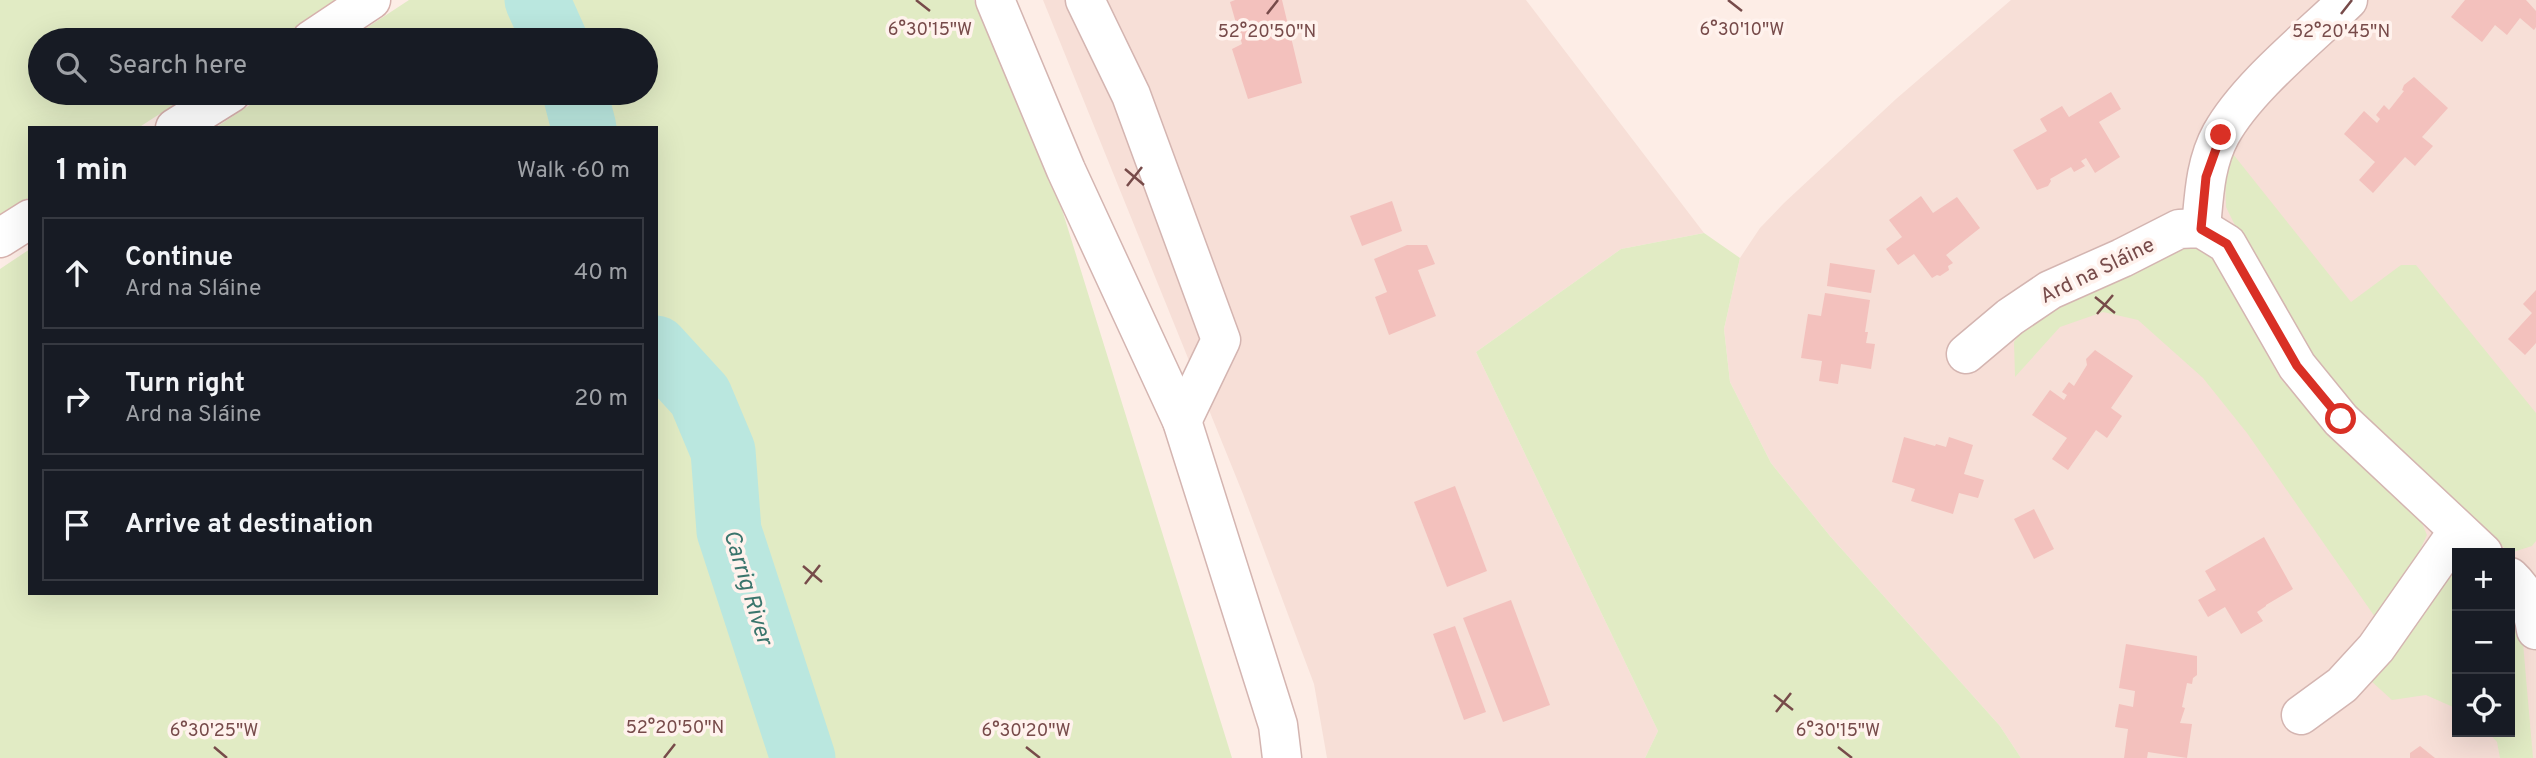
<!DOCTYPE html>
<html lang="en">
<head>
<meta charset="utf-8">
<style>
  :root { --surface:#171b24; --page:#242831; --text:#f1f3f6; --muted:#9ea1a6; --line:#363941 }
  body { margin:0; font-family:Overpass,sans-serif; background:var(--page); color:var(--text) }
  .controls { position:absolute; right:21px; bottom:21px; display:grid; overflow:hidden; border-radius:0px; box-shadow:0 7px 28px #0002 }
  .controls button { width:63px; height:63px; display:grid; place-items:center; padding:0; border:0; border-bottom:2px solid var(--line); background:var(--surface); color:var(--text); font:35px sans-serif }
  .stop { position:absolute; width:21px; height:21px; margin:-16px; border:5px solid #d93025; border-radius:50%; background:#fff }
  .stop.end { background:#d93025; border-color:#fff; box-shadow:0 2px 7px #0008 }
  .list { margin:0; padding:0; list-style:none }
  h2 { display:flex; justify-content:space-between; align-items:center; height:91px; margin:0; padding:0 28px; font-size:30px }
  h2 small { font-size:23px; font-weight:400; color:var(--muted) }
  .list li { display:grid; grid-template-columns:46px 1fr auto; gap:21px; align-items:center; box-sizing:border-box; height:112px; margin:0 14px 14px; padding:0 14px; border:2px solid var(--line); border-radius:0px }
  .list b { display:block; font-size:26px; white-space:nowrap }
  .list p { margin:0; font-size:23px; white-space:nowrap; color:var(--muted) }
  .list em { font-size:23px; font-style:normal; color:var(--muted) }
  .icon { flex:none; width:38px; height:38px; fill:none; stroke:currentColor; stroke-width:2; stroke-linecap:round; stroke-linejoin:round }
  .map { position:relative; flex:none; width:2536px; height:758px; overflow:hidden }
  .search { position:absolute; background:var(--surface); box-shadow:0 7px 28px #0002; left:28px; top:28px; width:630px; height:77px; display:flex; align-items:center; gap:18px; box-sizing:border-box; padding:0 24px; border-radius:38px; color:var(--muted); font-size:26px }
  .panel { position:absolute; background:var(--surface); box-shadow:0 7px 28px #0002; left:28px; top:126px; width:630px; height:469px; border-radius:0px }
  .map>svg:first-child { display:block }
  .residential { fill:#f7dfd7; fill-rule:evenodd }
  .green { fill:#e1ebc4 }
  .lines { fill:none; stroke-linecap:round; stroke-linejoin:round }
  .river { stroke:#bae7df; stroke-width:65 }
  .building { fill:#f3c1bd }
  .street-casing { stroke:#d4b5b1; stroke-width:41 }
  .secondary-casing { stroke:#d7b2ae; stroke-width:41 }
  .street { stroke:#fff; stroke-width:38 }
  .secondary { stroke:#fff; stroke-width:38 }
  .route { stroke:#d93025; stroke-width:9 }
  .ticks { fill:none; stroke:#774b4a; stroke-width:2.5 }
  .labels { text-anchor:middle; stroke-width:7; stroke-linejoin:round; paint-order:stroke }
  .street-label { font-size:21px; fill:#774b4a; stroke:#fff2ed }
  .water-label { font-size:23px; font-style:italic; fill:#3a756c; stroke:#fff2ed }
  .ticks-label { font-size:18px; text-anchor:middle; fill:#774b4a; stroke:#fff2ed; stroke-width:7; stroke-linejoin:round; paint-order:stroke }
</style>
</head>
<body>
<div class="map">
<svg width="2536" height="758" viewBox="0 0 2536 758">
  <rect width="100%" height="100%" fill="#fdede6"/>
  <g class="residential">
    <path d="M1043 0H1526L1704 233 1621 249 1476 352 1658 731 1645 758H1327L1314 684 1243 494Z"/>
    <path d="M2011 0H2536V758H2021L2000 726 1830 536 1771 463 1730 382 1724 329 1740 258 1760 228 1784 203 1896 99ZM2457 553H2510V732H2457Z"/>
  </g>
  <g class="green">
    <path d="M0 0H338L275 40H40V93H192L138 128H30V197L0 216Z"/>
    <path d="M409 0H974L1051 174 1232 758H0V269L30 249V593H656V128H215L268 93H646V40H348Z"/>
    <path d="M2229 149 2351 302 2401 265H2416L2536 413V541L2532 546 2510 553 2374 430 2331 385 2251 258 2226 207 2225 176Z"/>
    <path d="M1704 233 1740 258 1724 329 1730 382 1771 463 1830 536 2000 726 2021 758H1645L1658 731 1476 352 1621 249Z"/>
    <path d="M2198 247 2213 258 2280 378 2314 417 2419 516 2427 535 2419 552 2375 617 2247 433 2203 378 2138 320 2103 312 2060 327 2015 377 2014 342 2029 320 2057 302 2100 290 2175 249Z"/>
    <path d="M2452 573H2457V704L2453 707 2426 695 2392 700 2370 680Z"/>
    <path d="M2510 608 2521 620 2533 758H2500L2497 742 2488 732H2510Z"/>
  </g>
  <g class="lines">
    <g class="river">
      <path d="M537 0 555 40"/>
      <path d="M575 93 584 128"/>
      <path d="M656 348 700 396 723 451 729 531 803 758"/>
    </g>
  </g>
  <g class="building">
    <path d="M1235 0H1282L1302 83 1248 99 1232 49 1242 44 1230 2Z"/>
    <path d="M2465 0H2526L2536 11V27L2534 30 2520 18 2507 35 2495 25 2482 42 2451 17Z"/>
    <path d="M2414 77 2448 108 2422 137 2433 146 2415 166 2405 157 2373 193 2359 180 2375 162 2344 134 2364 111 2377 123 2380 119 2376 115 2384 105 2389 110 2404 91 2402 90 2404 85Z"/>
    <path d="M2111 92 2121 109 2099 122 2120 157 2095 173 2086 158 2081 161 2085 166 2074 172 2071 167 2050 179 2051 181 2048 186 2037 190 2013 150 2047 131 2040 119 2062 106 2069 117Z"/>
    <path d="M1921 196 1933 213 1957 197 1980 228 1946 255 1953 263 1948 266 1949 270 1940 276 1937 275 1932 278 1914 254 1898 265 1886 249 1902 237 1889 220Z"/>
    <path d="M1392 201 1402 231 1362 246 1350 216Z"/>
    <path d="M1407 245H1427L1435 264 1418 270 1436 316 1389 335 1375 297 1387 292 1374 259Z"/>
    <path d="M1830 263 1875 270 1871 293 1827 286Z"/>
    <path d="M2536 290V343L2525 355 2508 339 2532 313 2523 304Z"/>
    <path d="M1825 293 1870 300 1865 332H1868L1866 343 1875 344 1871 369 1841 364 1838 384 1819 381 1822 361 1801 358 1808 314 1821 316Z"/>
    <path d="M2095 350 2133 376 2111 408 2122 416 2107 438 2096 430 2068 470 2052 459 2067 438 2032 415 2050 390 2064 400 2067 395 2062 392 2069 382 2074 386 2087 365 2086 359Z"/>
    <path d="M1904 437 1935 446 1936 444 1946 447 1949 437 1973 445 1964 474 1984 480 1978 498 1959 493 1953 514 1911 501 1915 489 1892 482Z"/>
    <path d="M1455 486 1487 571 1447 587 1414 502Z"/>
    <path d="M2034 509 2054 549 2034 559 2014 519Z"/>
    <path d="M2264 537 2293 589 2266 605V606L2257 612 2263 621 2241 634 2225 607 2208 617 2198 600 2216 590 2205 571Z"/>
    <path d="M1511 600 1550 705 1503 722 1463 618Z"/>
    <path d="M1455 626 1486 712 1464 720 1433 634Z"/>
    <path d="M2126 644 2197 656V675L2193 678 2192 684 2187 683 2182 707 2185 708 2180 723 2192 724 2187 758 2148 752 2147 758H2124L2128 729 2115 727 2119 704 2133 707 2135 691 2119 688Z"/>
    <path d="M2420 746 2435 758H2410V753Z"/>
  </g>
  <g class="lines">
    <g class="street-casing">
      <g id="street">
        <path d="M995 0 1066 170 1182 421 1278 725 1282 758"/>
        <path d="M1085 0 1131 95 1221 340 1182 421"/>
        <path d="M2201 228C2204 196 2205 163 2221 134 2247 87 2309 38 2348 0"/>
        <path d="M1966 354 2010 317 2050 290 2122 258 2179 229 2201 228 2227 244 2297 366 2341 420 2483 553"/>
        <path d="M2510 577C2526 592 2533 609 2536 630"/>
        <path d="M2301 715 2342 685 2376 648 2458 531"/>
      </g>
    </g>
    <g class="secondary-casing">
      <g id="secondary">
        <path d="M311 40 371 0"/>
        <path d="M175 128 231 93"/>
        <path d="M0 238 30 219"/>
      </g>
    </g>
    <use href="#street" class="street"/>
    <use href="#secondary" class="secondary"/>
  </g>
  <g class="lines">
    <path class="route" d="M2221 135 2206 177 2201 229 2227 244 2297 366 2341 419"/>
  </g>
  <path class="ticks" d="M916 0 930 11M1728 0 1742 11M1267 14 1278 0M2341 14 2352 0M1125 169 1144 185M1127 186 1142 167M2095 297 2115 313M2097 314 2113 295M803 566 822 582M805 584 820 565M1774 695 1793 710M1776 712 1791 693M214 747 227 758M1026 747 1040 758M1838 747 1852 758M664 758 675 744"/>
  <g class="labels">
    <g class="street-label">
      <text transform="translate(2097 270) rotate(-26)" y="7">Ard na Sláine</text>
    </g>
    <g class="water-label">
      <text transform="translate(749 587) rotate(73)" y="8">Carrig River</text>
    </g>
  </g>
  <g class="ticks-label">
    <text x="930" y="35">6°30'15"W</text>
    <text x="1742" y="35">6°30'10"W</text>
    <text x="1267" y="37">52°20'50"N</text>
    <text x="2341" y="37">52°20'45"N</text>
    <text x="675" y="733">52°20'50"N</text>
    <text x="214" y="736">6°30'25"W</text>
    <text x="1026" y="736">6°30'20"W</text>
    <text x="1838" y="736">6°30'15"W</text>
  </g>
</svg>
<div class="controls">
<button>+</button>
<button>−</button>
<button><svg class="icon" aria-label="locate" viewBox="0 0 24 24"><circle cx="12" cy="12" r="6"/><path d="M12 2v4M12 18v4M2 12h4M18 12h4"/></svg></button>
</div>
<div class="stop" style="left:2341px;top:419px"></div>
<div class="stop end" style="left:2221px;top:135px"></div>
<div class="search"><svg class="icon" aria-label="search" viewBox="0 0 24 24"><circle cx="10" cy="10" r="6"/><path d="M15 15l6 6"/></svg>Search here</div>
<section class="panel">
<h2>1 min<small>Walk · 60 m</small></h2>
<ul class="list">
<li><svg class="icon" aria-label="ahead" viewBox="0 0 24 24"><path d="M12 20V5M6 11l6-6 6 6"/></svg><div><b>Continue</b><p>Ard na Sláine</p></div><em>40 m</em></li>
<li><svg class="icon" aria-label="right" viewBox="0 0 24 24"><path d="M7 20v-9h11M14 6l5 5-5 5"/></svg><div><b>Turn right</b><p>Ard na Sláine</p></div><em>20 m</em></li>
<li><svg class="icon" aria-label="arrive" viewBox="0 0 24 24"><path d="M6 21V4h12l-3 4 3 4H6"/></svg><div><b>Arrive at destination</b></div></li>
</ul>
</section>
</div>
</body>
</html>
